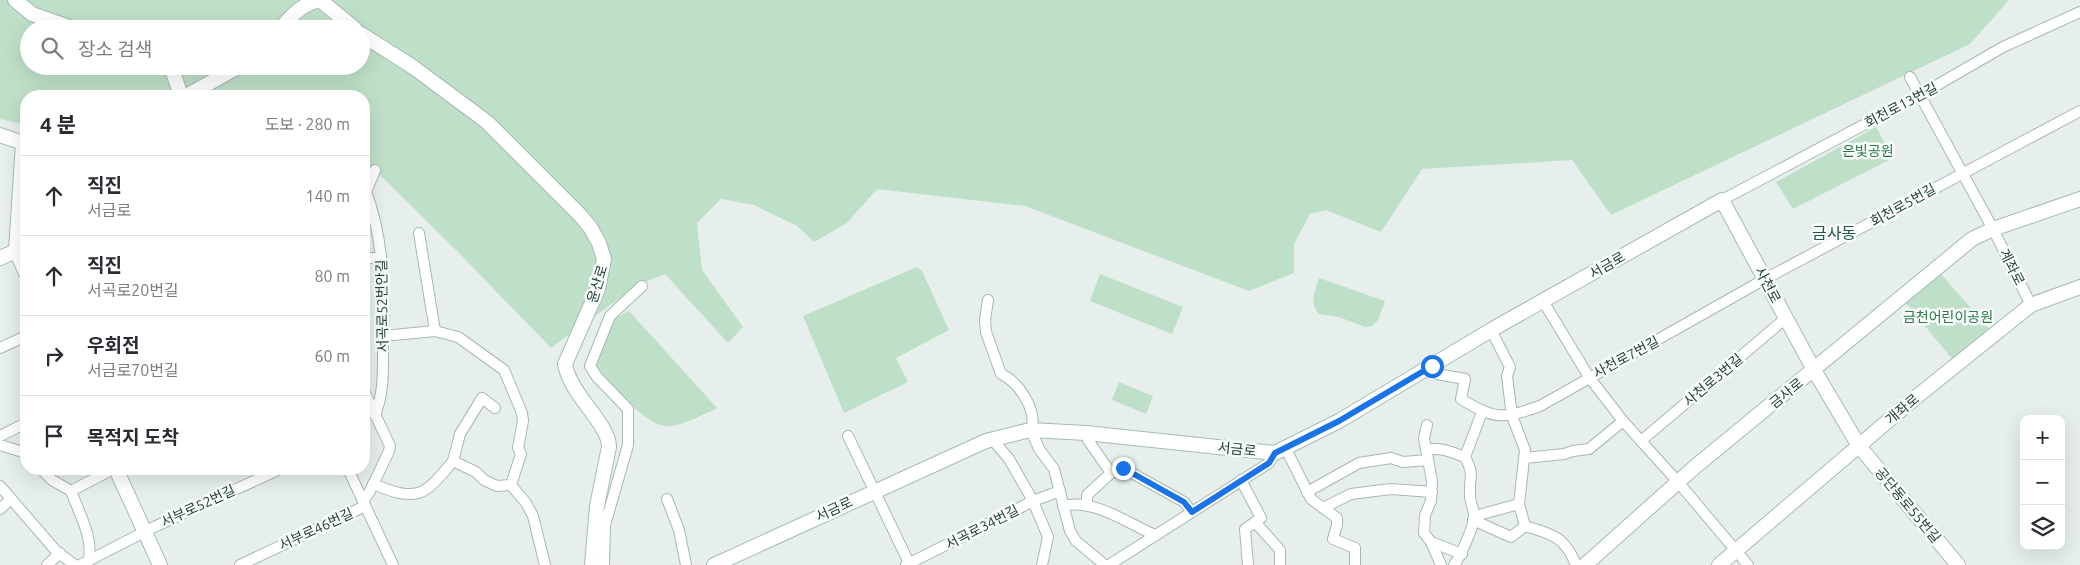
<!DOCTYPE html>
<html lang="ko">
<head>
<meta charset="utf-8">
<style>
  :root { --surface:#fff; --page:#f7f7f7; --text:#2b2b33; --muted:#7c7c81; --line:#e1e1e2 }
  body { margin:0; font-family:Ubuntu,"Noto Sans KR",sans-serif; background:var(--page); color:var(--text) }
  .controls { position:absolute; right:15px; bottom:15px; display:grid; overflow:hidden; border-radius:10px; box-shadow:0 5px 20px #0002 }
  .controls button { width:45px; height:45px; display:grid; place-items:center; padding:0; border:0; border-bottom:1px solid var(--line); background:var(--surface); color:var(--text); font:25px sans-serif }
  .stop { position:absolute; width:15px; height:15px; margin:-11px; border:4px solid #1a73e8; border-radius:50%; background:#fff }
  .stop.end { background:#1a73e8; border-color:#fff; box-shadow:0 1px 5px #0008 }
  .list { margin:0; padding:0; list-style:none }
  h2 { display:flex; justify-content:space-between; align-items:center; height:65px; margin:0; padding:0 20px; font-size:21px }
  h2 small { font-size:16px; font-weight:400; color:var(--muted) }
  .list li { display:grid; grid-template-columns:32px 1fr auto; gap:15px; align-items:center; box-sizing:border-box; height:80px; padding:0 20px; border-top:1px solid var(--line) }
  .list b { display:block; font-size:19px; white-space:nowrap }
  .list p { margin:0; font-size:16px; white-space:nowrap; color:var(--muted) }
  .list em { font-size:16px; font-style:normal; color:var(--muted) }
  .icon { flex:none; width:28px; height:28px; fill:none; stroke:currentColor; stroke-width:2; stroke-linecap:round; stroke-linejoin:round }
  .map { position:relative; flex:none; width:2080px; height:565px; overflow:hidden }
  .search { position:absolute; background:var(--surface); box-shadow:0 5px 20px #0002; left:20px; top:20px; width:350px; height:55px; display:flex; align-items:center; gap:12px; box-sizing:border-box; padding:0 18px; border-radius:28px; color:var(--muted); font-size:19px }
  .panel { position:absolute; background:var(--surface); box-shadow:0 5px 20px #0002; left:20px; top:90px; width:350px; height:385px; border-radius:20px }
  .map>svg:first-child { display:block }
  .green { fill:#bfe0c8; fill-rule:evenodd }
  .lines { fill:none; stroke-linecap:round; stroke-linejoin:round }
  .street-casing { stroke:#a8b8b2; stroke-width:12 }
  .secondary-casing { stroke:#a4bbb3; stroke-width:16 }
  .street { stroke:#fff; stroke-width:10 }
  .secondary { stroke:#fff; stroke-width:14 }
  .route { stroke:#1a73e8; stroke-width:6 }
  .labels { text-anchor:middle; stroke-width:5; stroke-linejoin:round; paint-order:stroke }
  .street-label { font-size:14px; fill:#24423a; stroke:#f7fbf9 }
  .park-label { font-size:14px; fill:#2d7a4b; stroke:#f7fbf9 }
  .quarter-label { font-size:16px; fill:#1f5548; stroke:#f7fbf9 }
</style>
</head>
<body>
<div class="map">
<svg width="2080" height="565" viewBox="0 0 2080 565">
  <rect width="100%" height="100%" fill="#e6efeb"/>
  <g class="green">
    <path d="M0 0H2009L1970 44 1611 215 1572 160 1422 169 1381 232 1326 210 1310 214 1294 244V273L1249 291 1025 206 877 189 847 223 814 242 797 226 754 205 721 199 697 223 702 270 743 327 728 343 665 274 638 285 551 348 460 254 375 170 364 165V96H26V125L0 119ZM29 29H361V66H29Z"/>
    <path d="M1876 127 1893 158 1793 209 1776 182Z"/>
    <path d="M917 267 922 271 949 330 896 358 908 382 844 413 803 316Z"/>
    <path d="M1940 273 1990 330 1954 361 1905 302Z"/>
    <path d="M1100 274 1183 307 1172 334 1090 301Z"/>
    <path d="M1319 278 1385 301 1378 320 1372 326 1365 327 1339 317 1319 314C1309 302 1315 291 1319 278Z"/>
    <path d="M629 311 717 408C704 414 679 428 665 426 641 422 611 382 595 365L613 319Z"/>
    <path d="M1119 382 1153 396 1146 414 1112 400Z"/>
  </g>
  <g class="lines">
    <g class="street-casing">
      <g id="street">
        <path d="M1910 77 1993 229 2031 305"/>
        <path d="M1722 200 1920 95 2003 47 2080 12"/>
        <path d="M419 233 435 331"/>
        <path d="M364 258H381"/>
        <path d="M988 300 985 320 986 332 1001 374C1019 382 1038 411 1031 430L1039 449 1054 469 1070 531 1076 541 1105 565"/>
        <path d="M1543 301 1589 377 1623 421 1678 482 1748 565"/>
        <path d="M1491 330 1510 367 1507 376 1512 416 1525 450 1519 504 1525 526C1551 534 1565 536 1576 565"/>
        <path d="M383 336 435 331 458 337 504 370 522 413 523 421 518 448 521 454 511 485"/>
        <path d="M0 348 26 336"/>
        <path d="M1432 366 1437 374 1465 379 1461 399C1495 420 1503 419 1540 406L1765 279 2080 111"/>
        <path d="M495 408 482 398 460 434 453 461 476 472 484 480 497 486 511 485 526 503 533 516 545 565"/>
        <path d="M375 415C384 393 383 370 383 347 384 294 385 241 366 192L375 170"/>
        <path d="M1427 425 1424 438 1432 481 1431 501 1425 515 1424 533 1431 542 1441 565"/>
        <path d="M1086 433 1088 440 1111 473"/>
        <path d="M0 436 26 423"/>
        <path d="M848 436 910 565"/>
        <path d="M992 439 1009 459 1033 501 1048 537 1042 565"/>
        <path d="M1641 441 1786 318"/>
        <path d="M0 445 26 453"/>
        <path d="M1286 449 1311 499 1337 518V525L1333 539 1355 548V565"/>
        <path d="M1426 450C1441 447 1451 452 1465 457 1475 477 1469 475 1470 495 1470 502 1473 507 1474 514 1476 523 1460 557 1454 565"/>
        <path d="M1465 457 1482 412"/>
        <path d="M1525 458 1564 454 1573 451 1589 449 1623 421"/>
        <path d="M41 469 52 480 71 491C78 511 95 540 88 562"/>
        <path d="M348 469 393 565"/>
        <path d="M1241 480 1261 518 1245 529 1248 565"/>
        <path d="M373 484C417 502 424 497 453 461"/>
        <path d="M0 486 57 552 75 565"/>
        <path d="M71 491 113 469"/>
        <path d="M1307 492 1359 463 1391 458 1403 462 1428 460"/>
        <path d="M667 499 679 530 686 565"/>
        <path d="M363 501 369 493 389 451 390 446 364 391"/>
        <path d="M1087 504V495L1111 473 1123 468 1184 502 1192 512"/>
        <path d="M1063 506C1093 498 1127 523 1155 535"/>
        <path d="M1323 508 1351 494 1391 489 1432 492"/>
        <path d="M0 509 11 499"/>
        <path d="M1475 516 1519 504"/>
        <path d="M1473 520 1511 537 1525 526"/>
        <path d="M1255 522 1280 550V565"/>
        <path d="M1431 542 1462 554"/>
        <path d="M47 565 60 553"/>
        <path d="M80 565 154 527 280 469"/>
        <path d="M240 565 365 506"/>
        <path d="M604 565 605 525 628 445V409L597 377 590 366 610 316 642 286"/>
        <path d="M906 565 1033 501 1060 491"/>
        <path d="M1109 565 1269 463 1275 453"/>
      </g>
    </g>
    <g class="secondary-casing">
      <g id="secondary">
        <path d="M15 0 32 14 75 29"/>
        <path d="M320 0 355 29"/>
        <path d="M280 29C292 15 301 5 319 0"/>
        <path d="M361 34 413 67 487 122 580 215 590 227 599 243 604 259 598 289 565 364C570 395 609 423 609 447L597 506 592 565"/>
        <path d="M165 66 173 72 181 96"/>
        <path d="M186 96 240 66"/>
        <path d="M0 135 23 143 16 251 26 273"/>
        <path d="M0 258 16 251"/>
        <path d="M116 469 160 565"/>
        <path d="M714 565 986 441 1030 430 1086 433 1275 453 1339 421 1491 330 1722 200 1814 370 1859 446 1958 565"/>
        <path d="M1585 565 1696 466 1972 239 1993 229 2080 199"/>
        <path d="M1719 565 1915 398 2031 305 2080 287"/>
      </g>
    </g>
    <use href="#street" class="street"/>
    <use href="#secondary" class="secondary"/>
  </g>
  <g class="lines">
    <path class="route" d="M1123 468 1184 502 1192 512 1269 463 1275 453 1339 421 1432 366"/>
  </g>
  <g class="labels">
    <g class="street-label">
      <text transform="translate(1901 105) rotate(-28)" y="5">회천로13번길</text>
      <text transform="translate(1903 205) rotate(-29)" y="5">회천로5번길</text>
      <text transform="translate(1607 265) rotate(-30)" y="5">서금로</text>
      <text transform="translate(2012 267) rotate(63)" y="5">계좌로</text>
      <text transform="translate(597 284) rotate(-73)" y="5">윤산로</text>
      <text transform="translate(1768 285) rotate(62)" y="5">사천로</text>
      <text transform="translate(382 306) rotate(-91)" y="5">서곡로52번안길</text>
      <text transform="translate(1626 357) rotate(-28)" y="5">사천로7번길</text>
      <text transform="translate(1713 380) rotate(-40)" y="5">사천로3번길</text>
      <text transform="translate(1786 393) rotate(-39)" y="5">금사로</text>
      <text transform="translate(1902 409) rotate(-40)" y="5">개좌로</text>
      <text transform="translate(1237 449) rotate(6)" y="5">서금로</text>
      <text transform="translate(1908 505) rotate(50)" y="5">공단동로55번길</text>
      <text transform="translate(198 506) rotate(-25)" y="5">서부로52번길</text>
      <text transform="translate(834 509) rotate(-25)" y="5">서금로</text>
      <text transform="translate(982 527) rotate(-27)" y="5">서곡로34번길</text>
      <text transform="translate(316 529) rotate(-25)" y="5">서부로46번길</text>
    </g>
    <g class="park-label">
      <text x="1868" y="156">은빛공원</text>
      <text x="1948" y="322">금천어린이공원</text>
    </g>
    <g class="quarter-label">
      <text x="1834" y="239">금사동</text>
    </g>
  </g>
</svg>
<div class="controls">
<button>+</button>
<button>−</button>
<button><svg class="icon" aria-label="layers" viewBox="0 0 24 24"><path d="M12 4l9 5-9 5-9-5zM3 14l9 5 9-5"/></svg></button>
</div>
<div class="stop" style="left:1432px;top:366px"></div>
<div class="stop end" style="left:1123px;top:468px"></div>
<div class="search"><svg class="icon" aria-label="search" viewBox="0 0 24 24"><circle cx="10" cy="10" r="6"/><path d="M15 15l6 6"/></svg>장소 검색</div>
<section class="panel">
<h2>4 분<small>도보 · 280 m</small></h2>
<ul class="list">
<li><svg class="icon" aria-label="ahead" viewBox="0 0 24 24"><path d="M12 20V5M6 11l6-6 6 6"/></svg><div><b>직진</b><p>서금로</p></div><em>140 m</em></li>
<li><svg class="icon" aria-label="ahead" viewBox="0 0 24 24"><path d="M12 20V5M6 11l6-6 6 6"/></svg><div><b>직진</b><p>서곡로20번길</p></div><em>80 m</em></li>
<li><svg class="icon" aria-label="right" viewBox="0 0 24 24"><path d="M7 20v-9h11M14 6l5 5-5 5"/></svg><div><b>우회전</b><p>서금로70번길</p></div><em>60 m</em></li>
<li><svg class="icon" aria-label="arrive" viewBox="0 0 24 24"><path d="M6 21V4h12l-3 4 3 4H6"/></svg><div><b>목적지 도착</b></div></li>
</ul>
</section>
</div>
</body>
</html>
